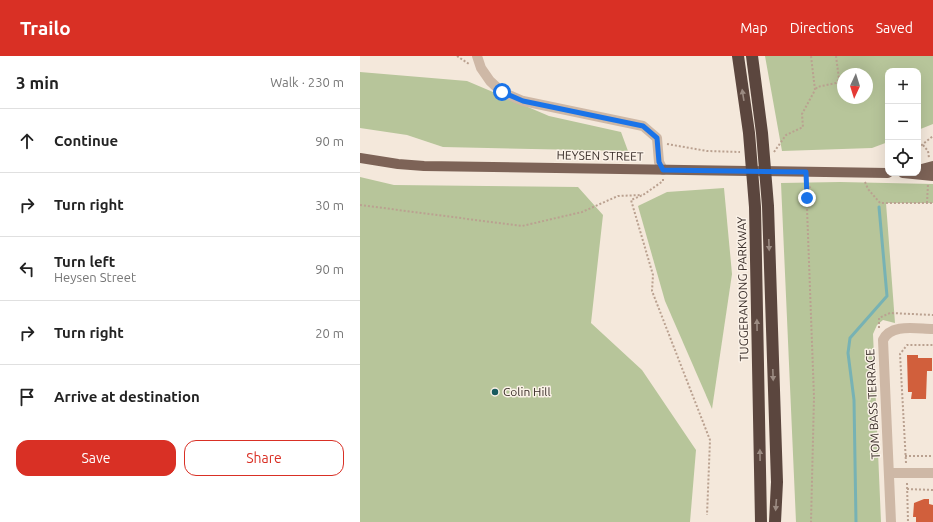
<!DOCTYPE html>
<html lang="en">
<head>
<meta charset="utf-8">
<style>
  :root { --surface:#fff; --page:#f6f6f6; --text:#222; --muted:#767676; --line:#e0e0e0; --accent:#d93025 }
  body { margin:0; font-family:Ubuntu,sans-serif; background:var(--page); color:var(--text) }
  .controls { position:absolute; right:12px; top:12px; display:grid; overflow:hidden; border-radius:8px; box-shadow:0 4px 16px #0002 }
  .controls button { width:36px; height:36px; display:grid; place-items:center; padding:0; border:0; border-bottom:1px solid var(--line); background:var(--surface); color:var(--text); font:20px sans-serif }
  .compass { position:absolute; left:477px; top:12px; width:36px; height:36px; border-radius:50%; background:var(--surface); box-shadow:0 4px 16px #0002; rotate:184deg }
  .stop { position:absolute; width:12px; height:12px; margin:-9px; border:3px solid #1a73e8; border-radius:50%; background:#fff }
  .stop.end { background:#1a73e8; border-color:#fff; box-shadow:0 1px 4px #0008 }
  .list { margin:0; padding:0; list-style:none }
  h2 { display:flex; justify-content:space-between; align-items:center; height:52px; margin:0; padding:0 16px; font-size:17px }
  h2 small { font-size:13px; font-weight:400; color:var(--muted) }
  .list li { display:grid; grid-template-columns:26px 1fr auto; gap:12px; align-items:center; box-sizing:border-box; height:64px; padding:0 16px; border-top:1px solid var(--line) }
  .list b { display:block; font-size:15px; white-space:nowrap }
  .list p { margin:0; font-size:13px; white-space:nowrap; color:var(--muted) }
  .list em { font-size:13px; font-style:normal; color:var(--muted) }
  .actions { display:flex; gap:8px; padding:12px 16px }
  .actions a { flex:1; padding:9px 0; border:1px solid var(--accent); border-radius:12px; text-align:center; font-size:14px; color:var(--accent) }
  .actions .main { background:var(--accent); color:#fff }
  .icon { flex:none; width:22px; height:22px; fill:none; stroke:currentColor; stroke-width:2; stroke-linecap:round; stroke-linejoin:round }
  .map { position:relative; flex:none; width:573px; height:466px; overflow:hidden }
  header { display:flex; align-items:center; gap:24px; box-sizing:border-box; height:56px; padding:0 20px; background:var(--accent); color:#fff }
  header strong { font-size:19px }
  nav { display:flex; gap:22px; margin-inline-start:auto; font-size:14px }
  main { display:flex }
  aside { flex:1; background:var(--surface) }
  .map>svg:first-child { display:block }
  .green { fill:#b7c59a; fill-rule:evenodd }
  .lines { fill:none; stroke-linecap:round; stroke-linejoin:round }
  .stream { stroke:#77b2b4; stroke-width:3 }
  .building { fill:#d15f3c }
  .path { stroke:#baa190; stroke-width:2; stroke-dasharray:2 2; stroke-linecap:butt }
  .minor { stroke:#ceb8a6; stroke-width:10 }
  .major { stroke:#7d6357; stroke-width:10 }
  .highway { stroke:#5b463e; stroke-width:12 }
  .oneway { fill:#9b8b82 }
  .route { stroke:#1a73e8; stroke-width:5 }
  .poi-dot { fill:#195b5f; stroke:#fbf2e8; stroke-width:1.5 }
  .labels { text-anchor:middle; stroke-width:3; stroke-linejoin:round; paint-order:stroke }
  .street-label { font-size:12px; fill:#392d28; stroke:#fbf2e8 }
  .poi-label { font-size:12px; fill:#392d28; stroke:#fbf2e8; text-anchor:start }
</style>
</head>
<body>
<header>
<strong>Trailo</strong>
<nav><a>Map</a><a>Directions</a><a>Saved</a></nav>
</header>
<main>
<aside>
<h2>3 min<small>Walk · 230 m</small></h2>
<ul class="list">
<li><svg class="icon" aria-label="ahead" viewBox="0 0 24 24"><path d="M12 20V5M6 11l6-6 6 6"/></svg><div><b>Continue</b></div><em>90 m</em></li>
<li><svg class="icon" aria-label="right" viewBox="0 0 24 24"><path d="M7 20v-9h11M14 6l5 5-5 5"/></svg><div><b>Turn right</b></div><em>30 m</em></li>
<li><svg class="icon" aria-label="left" viewBox="0 0 24 24"><path d="M17 20v-9H6M10 6l-5 5 5 5"/></svg><div><b>Turn left</b><p>Heysen Street</p></div><em>90 m</em></li>
<li><svg class="icon" aria-label="right" viewBox="0 0 24 24"><path d="M7 20v-9h11M14 6l5 5-5 5"/></svg><div><b>Turn right</b></div><em>20 m</em></li>
<li><svg class="icon" aria-label="arrive" viewBox="0 0 24 24"><path d="M6 21V4h12l-3 4 3 4H6"/></svg><div><b>Arrive at destination</b></div></li>
</ul>
<div class="actions"><a class="main">Save</a><a>Share</a></div>
</aside>
<div class="map">
<svg width="573" height="466" viewBox="0 0 573 466">
  <rect width="100%" height="100%" fill="#f4e8db"/>
  <g class="green">
    <path d="M405 0H573V68L558 74V15H528V86L512 92 422 95ZM483 18H507V42H483Z"/>
    <path d="M0 16 107 25 189 60 261 76 268 95 83 91 47 79 0 72Z"/>
    <path d="M0 121 34 129 218 131 243 159 231 267 282 314 336 394 330 466H0Z"/>
    <path d="M480 126 573 128V147H526L535 267 523 264 517 269 513 278 521 466H436L421 127Z"/>
    <path d="M364 132 372 218 352 353 305 245 278 150 307 136Z"/>
  </g>
  <g class="lines">
    <path class="stream" d="M496 466 494 344 488 297 490 282 527 240 519 151"/>
  </g>
  <g class="building">
    <path d="M547 299H558V302H572V315H567L566 343H551L552 336H548Z"/>
    <path d="M564 443H569V448L573 449V466H556V461H553L554 447Z"/>
  </g>
  <g class="lines">
    <g class="path">
      <path d="M97 0 109 8"/>
      <path d="M456 33 457 31 476 27 479 23 476 0"/>
      <path d="M307 88 347 95 380 96"/>
      <path d="M563 89 568 95 569 102"/>
      <path d="M558 92 573 80"/>
      <path d="M414 96 426 79 443 71 442 58 455 34 451 0"/>
      <path d="M303 123V125L283 139 271 144 293 219 292 235 350 384 347 459"/>
      <path d="M446 125 454 341 451 466"/>
      <path d="M505 126 508 133 520 147H573"/>
      <path d="M447 127C454 136 452 143 448 152"/>
      <path d="M567 147 568 128"/>
      <path d="M0 149 162 170 222 156 258 140 282 139"/>
      <path d="M519 272V262L530 257 573 259"/>
      <path d="M545 400H573"/>
      <path d="M546 407 540 298 547 289H573"/>
      <path d="M547 427 548 466"/>
      <path d="M547 433 573 434"/>
    </g>
    <g class="minor">
      <path d="M117 0 121 12 130 25 142 36 163 45 283 70 297 82 299 106 303 114"/>
      <path d="M529 417H573"/>
      <path d="M531 466 523 284C531 267 557 273 573 273"/>
    </g>
    <g class="major">
      <path d="M0 102 38 108 64 110 528 117"/>
      <path d="M558 114 573 110"/>
      <path d="M543 117 573 120"/>
    </g>
    <g class="highway">
      <path d="M378 0 389 77 395 151 401 466"/>
      <path d="M392 0 402 77 408 150 417 426 415 466"/>
    </g>
  </g>
  <defs><path id="oneway-solid" d="M-6-.8H1V-3.2L6.5 0L1 3.2V.8H-6Z"/></defs>
  <g class="oneway">
    <use href="#oneway-solid" transform="translate(383 39) rotate(-99)"/>
    <use href="#oneway-solid" transform="translate(409 189) rotate(88)"/>
    <use href="#oneway-solid" transform="translate(397 269) rotate(-91)"/>
    <use href="#oneway-solid" transform="translate(413 319) rotate(88)"/>
    <use href="#oneway-solid" transform="translate(400 399) rotate(-91)"/>
    <use href="#oneway-solid" transform="translate(416 449) rotate(94)"/>
  </g>
  <g class="lines">
    <path class="route" d="M142 36 163 45 283 70 297 82 299 106 303 114 446 116 447 142"/>
  </g>
  <circle class="poi-dot" cx="135" cy="336" r="4"/>
  <g class="labels">
    <g class="street-label">
      <text transform="translate(240 100) rotate(1)" y="4">HEYSEN STREET</text>
      <text transform="translate(383 233) rotate(-91)" y="4">TUGGERANONG PARKWAY</text>
      <text transform="translate(513 348) rotate(-93)" y="4">TOM BASS TERRACE</text>
    </g>
    <g class="poi-label">
      <text x="143" y="340">Colin Hill</text>
    </g>
  </g>
</svg>
<div class="controls">
<button>+</button>
<button>−</button>
<button><svg class="icon" aria-label="locate" viewBox="0 0 24 24"><circle cx="12" cy="12" r="6"/><path d="M12 2v4M12 18v4M2 12h4M18 12h4"/></svg></button>
</div>
<svg class="compass" viewBox="-18 -18 36 36"><path d="M0-13l5 13h-10z" fill="#e53935"/><path d="M0 13l5-13h-10z" fill="#767676"/></svg>
<div class="stop" style="left:142px;top:36px"></div>
<div class="stop end" style="left:447px;top:142px"></div>
</div>
</main>
</body>
</html>
